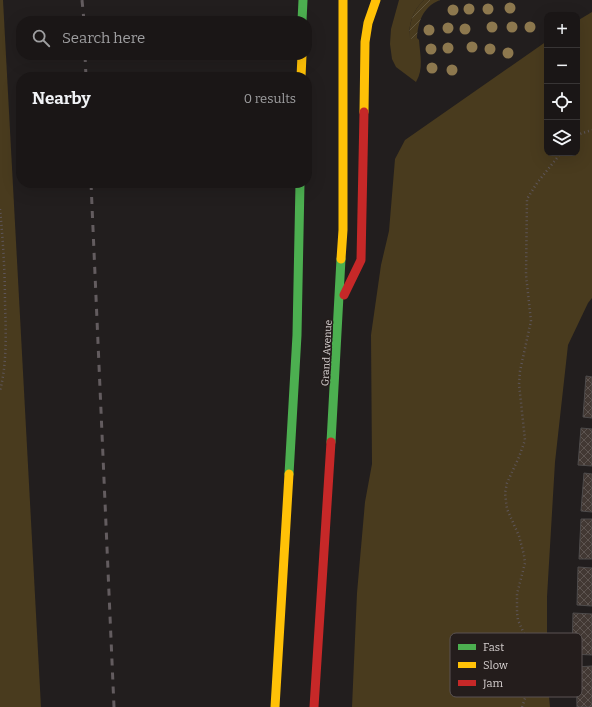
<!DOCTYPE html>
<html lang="en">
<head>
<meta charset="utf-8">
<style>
  :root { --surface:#1a1616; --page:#272323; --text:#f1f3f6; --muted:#9f9fa1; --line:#383535 }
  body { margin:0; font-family:Bitter,serif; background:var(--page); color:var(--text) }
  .controls { position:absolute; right:12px; top:12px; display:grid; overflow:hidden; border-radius:8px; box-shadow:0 4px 16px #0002 }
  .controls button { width:36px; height:36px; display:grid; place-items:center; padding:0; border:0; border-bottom:1px solid var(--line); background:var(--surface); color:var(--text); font:20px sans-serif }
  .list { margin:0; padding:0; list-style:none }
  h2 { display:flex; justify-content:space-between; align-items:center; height:52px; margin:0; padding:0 16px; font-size:17px }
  h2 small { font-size:13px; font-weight:400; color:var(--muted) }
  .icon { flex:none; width:22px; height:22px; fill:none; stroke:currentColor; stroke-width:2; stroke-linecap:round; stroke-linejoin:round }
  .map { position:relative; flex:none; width:592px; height:707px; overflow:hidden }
  .search { position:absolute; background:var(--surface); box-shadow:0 4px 16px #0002; left:16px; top:16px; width:296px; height:44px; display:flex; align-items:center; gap:10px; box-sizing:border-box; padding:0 14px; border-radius:16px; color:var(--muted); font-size:15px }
  .panel { position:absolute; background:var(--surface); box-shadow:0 4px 16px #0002; left:16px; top:72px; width:296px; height:116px; border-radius:16px }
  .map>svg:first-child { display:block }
  .grass { fill:#493b1e }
  .garden { fill:url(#garden-furrows) }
  .building { fill:url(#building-cross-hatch); stroke:#4e4b4b }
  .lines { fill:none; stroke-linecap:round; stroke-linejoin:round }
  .path { stroke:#5e565a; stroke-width:2.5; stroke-dasharray:1 3; stroke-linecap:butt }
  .fast { stroke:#4caf50; stroke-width:9 }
  .slow { stroke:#ffc107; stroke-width:9 }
  .jam { stroke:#c62828; stroke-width:9 }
  .rail { stroke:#635c5f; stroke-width:3; stroke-dasharray:7 7; stroke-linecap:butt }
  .tree { fill:#8d784e }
  .labels { text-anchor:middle; stroke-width:3.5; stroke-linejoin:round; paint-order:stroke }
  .street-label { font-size:10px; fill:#d7d1d1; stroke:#241d1c }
  .key { fill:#241d1c; stroke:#5a5352; stroke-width:1 }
  .key-label { font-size:11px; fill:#d7d1d1 }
</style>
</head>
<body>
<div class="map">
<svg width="592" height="707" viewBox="0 0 592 707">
  <defs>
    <pattern id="garden-furrows" width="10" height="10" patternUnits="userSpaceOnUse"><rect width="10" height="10" fill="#493b1e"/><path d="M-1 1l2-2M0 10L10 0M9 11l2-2" fill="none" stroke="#62563e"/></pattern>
    <pattern id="building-cross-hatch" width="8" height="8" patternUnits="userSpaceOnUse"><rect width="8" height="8" fill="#423833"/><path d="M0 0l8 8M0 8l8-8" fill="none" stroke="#5d5450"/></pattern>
  </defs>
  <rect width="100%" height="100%" fill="#221e1e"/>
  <g class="grass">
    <path d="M0 0H3L41 707H0Z"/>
    <path d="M399 0H424C413 10 409 23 409 38H417L419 40C420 55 424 69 416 82L396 67 392 59 390 44 391 29Z"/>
    <path d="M592 12V298L588 303 568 345 555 462 547 597V676L550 707H352L357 593 365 502 372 464 371 335 381 265 389 231 395 159 405 140 547 41V153H577V21Z"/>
  </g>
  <path class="garden" d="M424 0H440C422 7 418 23 417 38L409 39C409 23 413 10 424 0Z"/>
  <g class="building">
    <path d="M586 376 592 377V418L583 417Z"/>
    <path d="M581 428 592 429V466L578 465Z"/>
    <path d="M584 473 592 474V512L581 511Z"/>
    <path d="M581 519H592V559H579Z"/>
    <path d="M578 567 592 568V606L577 605Z"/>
    <path d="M573 613 592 614V655L572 654Z"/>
    <path d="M592 666V707H577L576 667Z"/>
  </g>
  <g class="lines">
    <g class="path">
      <path d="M577 136 580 134 592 130"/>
      <path d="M0 209C3 240 5 272 5 303 6 333 7 363 0 391"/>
      <path d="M522 707 529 687 532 667 531 650 518 620 517 613V594L525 563 524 555 519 536 507 509 505 493 507 483 519 457 525 440 519 384 520 371 531 321 526 275 527 199 537 183 561 153"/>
    </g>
    <g class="fast">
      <path d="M302 21 303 0"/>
      <path d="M331 442 341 259"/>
      <path d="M289 474 297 335 300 183"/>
    </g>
    <g class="slow">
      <path d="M301 77 302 55"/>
      <path d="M364 112 365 42 368 23 376 0"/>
      <path d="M341 259 343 230V0"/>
      <path d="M275 707 289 474"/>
    </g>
    <g class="jam">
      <path d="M344 295 361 260 364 112"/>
      <path d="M314 707 331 442"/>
    </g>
    <g class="rail">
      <path d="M82 0 84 21"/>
      <path d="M85 55 86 77"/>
      <path d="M91 183 114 707"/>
    </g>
  </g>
  <g class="tree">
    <circle cx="510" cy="8" r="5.5"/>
    <circle cx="469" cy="9" r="5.5"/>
    <circle cx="488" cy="9" r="5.5"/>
    <circle cx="453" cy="10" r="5.5"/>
    <circle cx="492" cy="27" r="5.5"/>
    <circle cx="512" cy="27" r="5.5"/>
    <circle cx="530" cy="27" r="5.5"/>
    <circle cx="448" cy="28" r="5.5"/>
    <circle cx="465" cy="29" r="5.5"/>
    <circle cx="429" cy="30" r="5.5"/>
    <circle cx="472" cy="47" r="5.5"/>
    <circle cx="448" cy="48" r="5.5"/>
    <circle cx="431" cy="49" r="5.5"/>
    <circle cx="490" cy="49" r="5.5"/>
    <circle cx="508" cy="53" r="5.5"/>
    <circle cx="432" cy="68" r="5.5"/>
    <circle cx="452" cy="70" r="5.5"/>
  </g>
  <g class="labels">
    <g class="street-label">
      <text transform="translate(326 353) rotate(-87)" y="4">Grand Avenue</text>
    </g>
  </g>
  <rect x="450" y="633" width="132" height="64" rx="6" class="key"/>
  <rect x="458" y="644" width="18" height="6" fill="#4caf50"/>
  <rect x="458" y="662" width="18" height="6" fill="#ffc107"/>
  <rect x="458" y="680" width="18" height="6" fill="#c62828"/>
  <g class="key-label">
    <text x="483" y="651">Fast</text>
    <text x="483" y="669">Slow</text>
    <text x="483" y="687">Jam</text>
  </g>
</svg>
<div class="controls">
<button>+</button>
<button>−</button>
<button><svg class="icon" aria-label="locate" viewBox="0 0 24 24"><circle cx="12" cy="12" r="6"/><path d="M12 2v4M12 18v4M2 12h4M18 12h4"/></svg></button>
<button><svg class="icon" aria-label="layers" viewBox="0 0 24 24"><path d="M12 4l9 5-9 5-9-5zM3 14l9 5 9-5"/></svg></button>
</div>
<div class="search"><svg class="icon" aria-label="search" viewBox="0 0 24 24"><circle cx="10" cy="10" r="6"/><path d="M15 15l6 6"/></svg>Search here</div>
<section class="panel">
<h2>Nearby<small>0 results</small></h2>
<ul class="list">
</ul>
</section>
</div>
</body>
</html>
